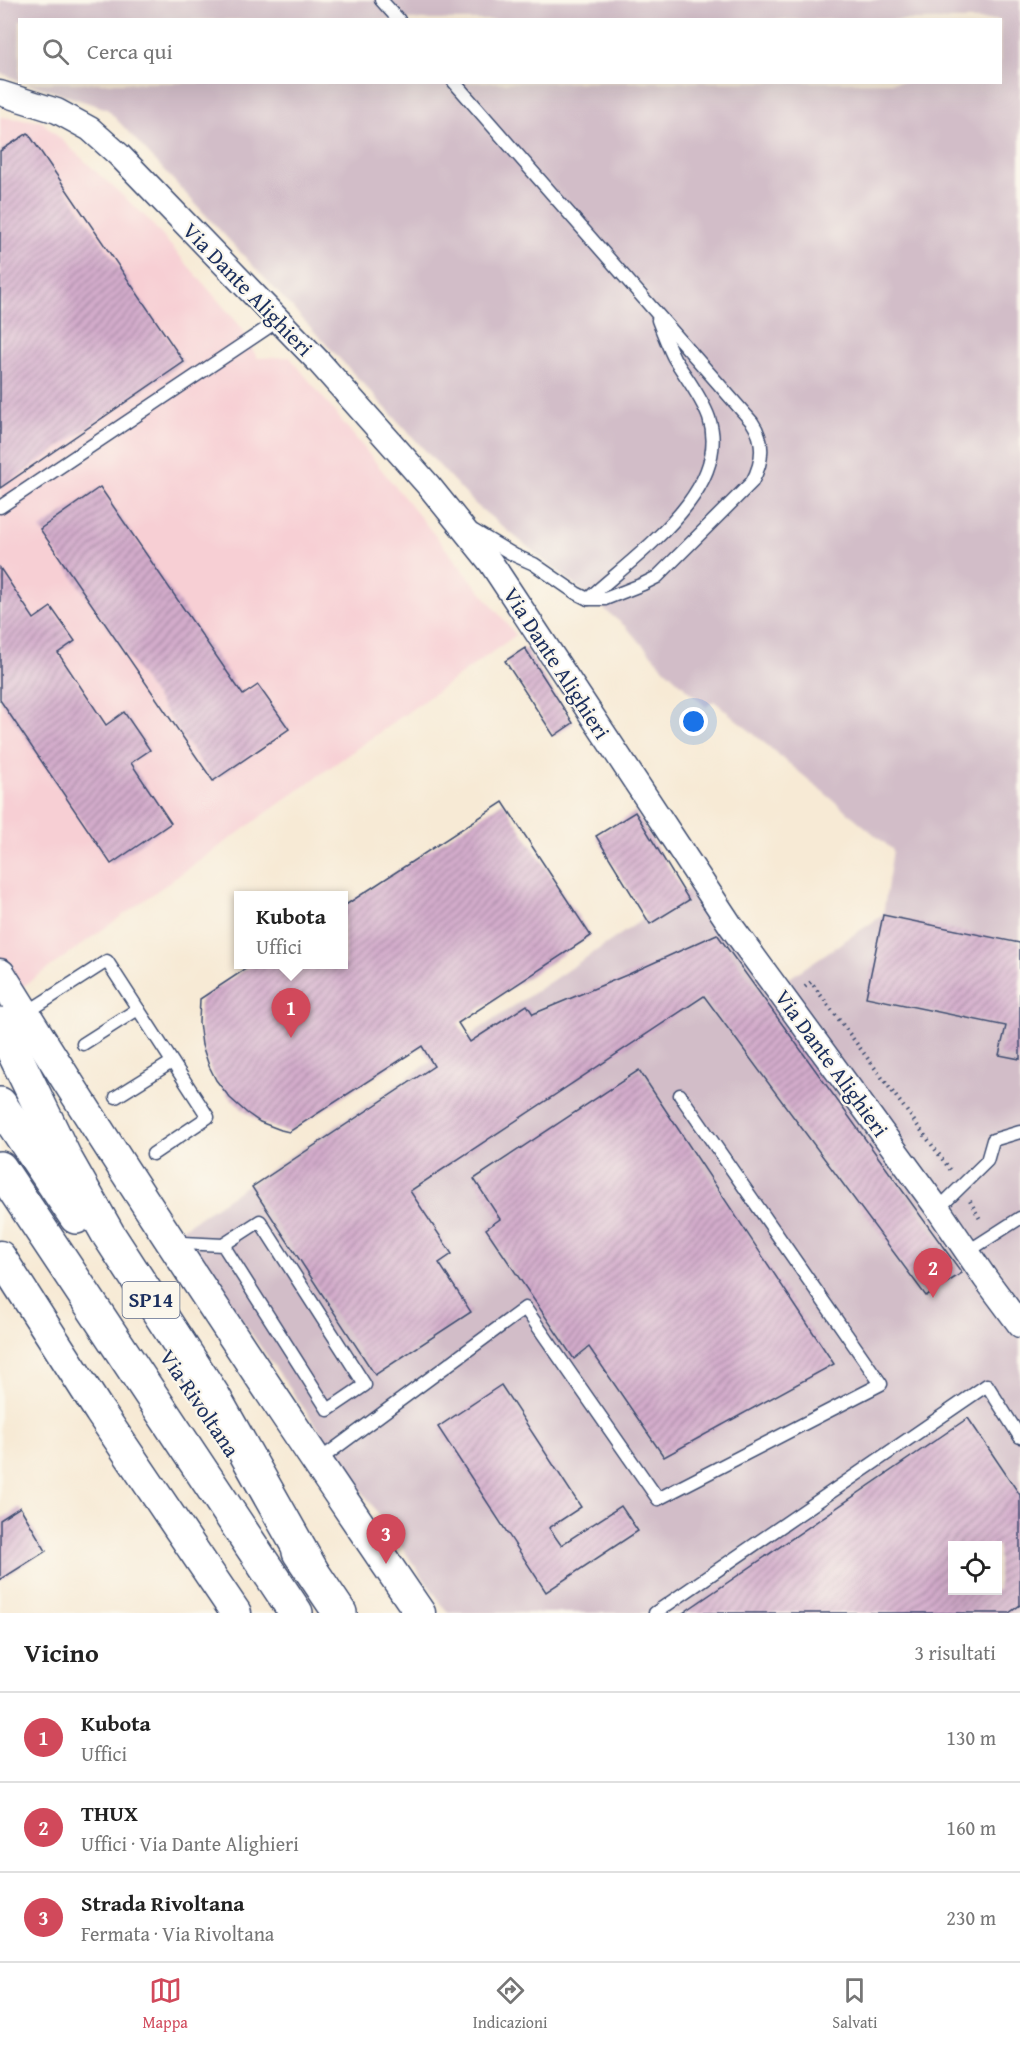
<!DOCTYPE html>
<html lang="it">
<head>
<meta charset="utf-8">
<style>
  :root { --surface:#fff; --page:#f6f6f6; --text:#222; --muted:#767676; --line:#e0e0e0; --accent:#d1495b }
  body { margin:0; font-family:"Gentium Book Plus",serif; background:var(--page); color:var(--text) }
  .controls { position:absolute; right:18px; bottom:18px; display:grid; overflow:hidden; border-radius:0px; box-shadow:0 6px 24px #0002 }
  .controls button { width:54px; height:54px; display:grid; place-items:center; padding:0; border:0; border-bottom:2px solid var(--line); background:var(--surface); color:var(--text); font:30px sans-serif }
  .you { position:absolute; left:694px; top:722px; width:21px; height:21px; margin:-15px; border:4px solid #fff; border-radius:50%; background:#1a73e8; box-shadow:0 0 0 9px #1a73e833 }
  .badge { display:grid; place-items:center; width:39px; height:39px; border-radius:50%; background:var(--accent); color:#fff; font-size:20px; font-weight:700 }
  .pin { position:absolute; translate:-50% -50px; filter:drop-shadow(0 2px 3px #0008) }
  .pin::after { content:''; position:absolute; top:32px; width:21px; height:18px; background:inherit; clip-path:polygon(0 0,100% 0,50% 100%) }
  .popup { position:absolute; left:234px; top:891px; width:114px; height:78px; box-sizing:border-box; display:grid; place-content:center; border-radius:0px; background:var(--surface); filter:drop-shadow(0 2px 4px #0005); font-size:20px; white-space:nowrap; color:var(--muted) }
  .popup b { font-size:22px; color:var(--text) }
  .popup::after { content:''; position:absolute; left:50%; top:100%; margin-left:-12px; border:12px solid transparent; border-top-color:var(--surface) }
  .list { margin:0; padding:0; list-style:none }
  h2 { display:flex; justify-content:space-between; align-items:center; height:78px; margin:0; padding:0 24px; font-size:26px }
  h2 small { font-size:20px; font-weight:400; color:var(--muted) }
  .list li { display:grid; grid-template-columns:39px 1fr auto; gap:18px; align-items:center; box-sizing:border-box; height:90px; padding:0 24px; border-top:2px solid var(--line) }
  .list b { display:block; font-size:22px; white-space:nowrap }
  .list p { margin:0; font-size:20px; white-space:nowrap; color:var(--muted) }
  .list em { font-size:20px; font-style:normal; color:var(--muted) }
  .icon { flex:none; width:33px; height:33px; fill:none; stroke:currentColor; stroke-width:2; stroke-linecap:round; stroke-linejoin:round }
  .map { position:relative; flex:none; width:1020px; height:1613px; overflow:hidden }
  .search { position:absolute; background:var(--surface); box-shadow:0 6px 24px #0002; left:18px; right:18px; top:18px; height:66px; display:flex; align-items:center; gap:15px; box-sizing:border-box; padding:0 21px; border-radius:0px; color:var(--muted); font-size:22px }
  .sheet { height:348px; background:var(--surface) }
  nav { display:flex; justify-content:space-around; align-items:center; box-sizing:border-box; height:84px; border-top:2px solid var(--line); background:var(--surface); font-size:16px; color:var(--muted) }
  nav a { display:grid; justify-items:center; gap:3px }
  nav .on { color:var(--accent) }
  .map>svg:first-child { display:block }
  .built { fill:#f7cfd4 }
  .industrial { fill:#d2bdc8; fill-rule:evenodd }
  .building { fill:url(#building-hatch); fill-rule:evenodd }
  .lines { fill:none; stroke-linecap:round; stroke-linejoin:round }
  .service-casing { stroke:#3c4b70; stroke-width:15 }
  .minor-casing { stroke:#3c4b70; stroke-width:27 }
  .tertiary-casing { stroke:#3c4b70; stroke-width:33 }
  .trunk-casing { stroke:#3c4b70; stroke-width:36 }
  .path { stroke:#3c4b70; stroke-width:4; stroke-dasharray:1.5 4.5; stroke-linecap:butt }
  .service { stroke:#fff; stroke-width:12 }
  .minor { stroke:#fff; stroke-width:24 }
  .tertiary { stroke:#fff; stroke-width:30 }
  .trunk { stroke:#fff; stroke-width:33 }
  .labels { text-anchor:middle; stroke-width:4.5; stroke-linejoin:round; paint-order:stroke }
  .shield { fill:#fbf7ec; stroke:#5e6b89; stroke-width:1.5 }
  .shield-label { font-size:21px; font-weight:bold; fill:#1b2f5e }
  .street-label { font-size:22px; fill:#1b2f5e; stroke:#fbf7ec }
</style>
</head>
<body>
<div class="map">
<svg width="1020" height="1613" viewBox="0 0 1020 1613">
  <defs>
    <pattern id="building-hatch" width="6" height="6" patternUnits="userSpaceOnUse" patternTransform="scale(1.5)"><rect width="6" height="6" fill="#d3accb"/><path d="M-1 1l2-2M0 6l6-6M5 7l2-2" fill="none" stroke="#aa8ca8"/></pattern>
  </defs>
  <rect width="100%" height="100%" fill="#fbf7ec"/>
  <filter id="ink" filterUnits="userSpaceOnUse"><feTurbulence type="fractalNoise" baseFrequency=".0167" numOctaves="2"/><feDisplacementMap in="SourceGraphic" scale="12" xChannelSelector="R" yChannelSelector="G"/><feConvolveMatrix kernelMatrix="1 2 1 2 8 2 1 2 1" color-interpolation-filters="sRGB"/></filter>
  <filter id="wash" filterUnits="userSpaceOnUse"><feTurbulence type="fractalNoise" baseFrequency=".008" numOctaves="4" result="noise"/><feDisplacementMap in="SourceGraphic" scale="24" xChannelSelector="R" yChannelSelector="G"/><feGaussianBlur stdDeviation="1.35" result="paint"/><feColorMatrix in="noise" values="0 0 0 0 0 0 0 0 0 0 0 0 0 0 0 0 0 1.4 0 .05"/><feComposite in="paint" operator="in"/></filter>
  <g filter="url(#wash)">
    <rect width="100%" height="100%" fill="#f7ead5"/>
    <path class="built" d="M0 117 41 121 147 218 241 327 257 358 290 357 516 635 8 997 0 981Z"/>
    <path class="industrial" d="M0 0H1020V1613H448L179 1231 691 887 779 985 883 915 893 850 714 701 706 707 663 667 626 627 475 504 107 109 28 83 1000 82V20H20L19 80 0 73ZM952 1546H998V1590H952Z"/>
    <g id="blocks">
      <g class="building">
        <path d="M28 133 184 362 0 488V151Z"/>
        <path d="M100 487 243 695 258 685 289 729 213 781 40 529Z"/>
        <path d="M0 568 34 619 51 607 75 641 58 653 106 725 124 712 150 750 131 763 171 823 111 864 0 700Z"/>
        <path d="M525 648 573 723 554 736 505 661Z"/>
        <path d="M503 802 591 936 458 1023 470 1042 527 1005 533 1014 629 974 717 934 962 1273 926 1296 704 996 410 1191 452 1254 439 1263 471 1312 375 1375 252 1187 434 1066 422 1046 289 1132 281 1130 260 1122 247 1113 230 1098 216 1080 209 1066 202 1045 199 1022 200 999 253 964H344V906Z"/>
        <path d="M635 812 689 900 650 924 596 836Z"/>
        <path d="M883 915 1020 943V1059L999 1055 1006 1026 866 997Z"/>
        <path d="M639 1070 834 1364 664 1457 589 1347 574 1359 486 1229 500 1219 474 1179Z"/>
        <path d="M501 1385 581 1507 549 1528 561 1545 621 1506 638 1531 546 1592 438 1427Z"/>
        <path d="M968 1418 1020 1495V1605L1009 1613H683ZM952 1546H998V1590H952Z"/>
        <path d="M20 1507 46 1551 0 1580V1520Z"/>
      </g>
    </g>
  </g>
  <g filter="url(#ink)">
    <use href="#blocks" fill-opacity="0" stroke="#3c4b70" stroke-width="1.5"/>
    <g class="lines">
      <g class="service-casing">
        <g id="service">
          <path d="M381 0 399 20"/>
          <path d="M454 82 752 422C765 441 763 462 752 482L657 577 643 584 605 599H588L576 593 534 564 514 555 474 531"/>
          <path d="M0 507 279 320"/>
          <path d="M588 599C634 556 733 491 709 418 701 396 686 378 674 358 668 346 663 333 658 320"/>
          <path d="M26 1013 107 961 208 1117 153 1154"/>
          <path d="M83 1044 138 1009"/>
          <path d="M116 1097 172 1062"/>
          <path d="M938 1209 987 1161 993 1140 1020 1132"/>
          <path d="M177 1248 183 1243 223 1245 260 1221 365 1385 328 1410 223 1245"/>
          <path d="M967 1252 1020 1218"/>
          <path d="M318 1461 525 1308 658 1499 881 1384 680 1095"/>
          <path d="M655 1613 987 1385 1020 1437"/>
        </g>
      </g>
      <g class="minor-casing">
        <path id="minor" d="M0 93 57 111 90 129 119 155 319 362 429 486 491 563 731 926 938 1209 985 1278 1020 1325"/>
      </g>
      <g class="tertiary-casing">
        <g id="tertiary">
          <path d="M0 974C134 1190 276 1403 420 1613"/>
          <path d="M0 1256 100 1412 236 1613"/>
        </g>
      </g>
      <g class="trunk-casing">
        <g id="trunk">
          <path d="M0 1024 66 1160 108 1234 214 1397 312 1571"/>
          <path d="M0 1104 76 1217"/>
          <path d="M0 1168 296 1613"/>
          <path d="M299 1552 340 1613"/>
        </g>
      </g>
      <g class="path">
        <path d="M805 987 811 982 952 1172"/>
        <path d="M970 1201 981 1221"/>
      </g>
      <use href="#service" class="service"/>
      <use href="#minor" class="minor"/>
      <use href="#tertiary" class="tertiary"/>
      <use href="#trunk" class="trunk"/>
    </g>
  </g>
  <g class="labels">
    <rect class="shield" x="122.5" y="1282" width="57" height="36" rx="4.5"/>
    <g class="shield-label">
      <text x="151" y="1307">SP14</text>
    </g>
    <g class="street-label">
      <text transform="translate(248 289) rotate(46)" y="8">Via Dante Alighieri</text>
      <text transform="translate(557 663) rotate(57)" y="8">Via Dante Alighieri</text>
      <text transform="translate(832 1063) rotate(54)" y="8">Via Dante Alighieri</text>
      <text transform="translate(200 1403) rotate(56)" y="8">Via Rivoltana</text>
    </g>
  </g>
</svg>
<div class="controls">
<button><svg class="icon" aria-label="locate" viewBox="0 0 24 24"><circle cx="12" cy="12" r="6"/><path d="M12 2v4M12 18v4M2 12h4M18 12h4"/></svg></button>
</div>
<div class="you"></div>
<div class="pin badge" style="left:291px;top:1038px">1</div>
<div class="popup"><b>Kubota</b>Uffici</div>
<div class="pin badge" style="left:933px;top:1298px">2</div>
<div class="pin badge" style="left:386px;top:1564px">3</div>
<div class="search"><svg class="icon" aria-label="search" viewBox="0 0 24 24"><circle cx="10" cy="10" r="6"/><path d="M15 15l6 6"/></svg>Cerca qui</div>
</div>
<section class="sheet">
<h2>Vicino<small>3 risultati</small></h2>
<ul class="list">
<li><span class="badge">1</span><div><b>Kubota</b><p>Uffici</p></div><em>130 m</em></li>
<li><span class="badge">2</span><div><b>THUX</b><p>Uffici · Via Dante Alighieri</p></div><em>160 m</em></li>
<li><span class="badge">3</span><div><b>Strada Rivoltana</b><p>Fermata · Via Rivoltana</p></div><em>230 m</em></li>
</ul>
</section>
<nav>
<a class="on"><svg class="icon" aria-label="map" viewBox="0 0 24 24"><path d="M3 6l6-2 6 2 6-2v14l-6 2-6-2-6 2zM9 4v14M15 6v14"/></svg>Mappa</a>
<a><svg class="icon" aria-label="directions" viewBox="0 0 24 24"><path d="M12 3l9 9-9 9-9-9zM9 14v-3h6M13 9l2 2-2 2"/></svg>Indicazioni</a>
<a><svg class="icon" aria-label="saved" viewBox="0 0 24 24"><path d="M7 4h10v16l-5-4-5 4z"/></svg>Salvati</a>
</nav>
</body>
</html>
